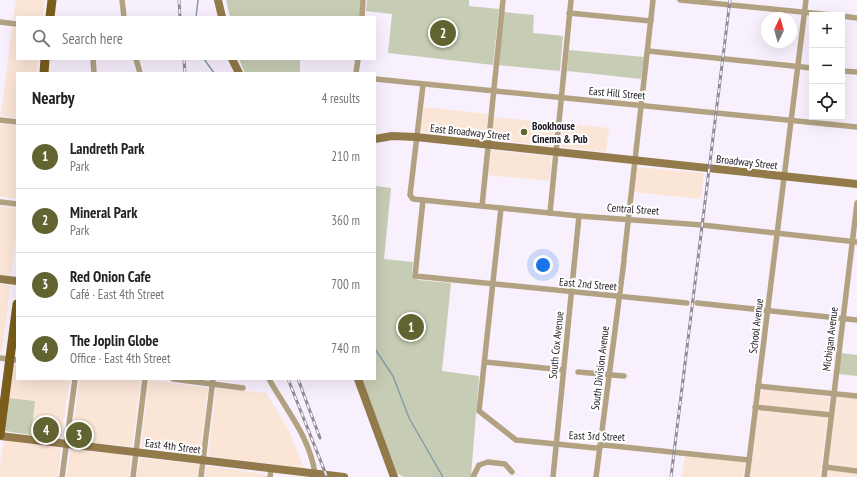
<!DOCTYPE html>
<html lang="en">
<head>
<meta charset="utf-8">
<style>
  :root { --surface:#fff; --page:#f2f2f2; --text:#222; --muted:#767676; --line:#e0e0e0; --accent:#616330 }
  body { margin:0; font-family:"PT Sans Narrow",sans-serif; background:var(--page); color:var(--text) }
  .controls { position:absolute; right:12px; top:12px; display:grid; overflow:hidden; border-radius:0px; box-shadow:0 4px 16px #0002 }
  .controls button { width:36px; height:36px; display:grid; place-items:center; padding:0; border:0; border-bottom:1px solid var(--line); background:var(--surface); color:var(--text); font:20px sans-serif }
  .compass { position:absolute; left:761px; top:12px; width:36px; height:36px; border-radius:50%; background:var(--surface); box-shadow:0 4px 16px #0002; rotate:5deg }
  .you { position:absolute; left:543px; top:265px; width:14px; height:14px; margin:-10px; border:3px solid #fff; border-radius:50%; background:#1a73e8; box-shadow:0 0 0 6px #1a73e833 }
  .badge { display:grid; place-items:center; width:26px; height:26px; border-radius:50%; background:var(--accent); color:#fff; font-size:13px; font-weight:700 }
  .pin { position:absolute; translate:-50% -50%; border:2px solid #fff; box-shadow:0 1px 4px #0006 }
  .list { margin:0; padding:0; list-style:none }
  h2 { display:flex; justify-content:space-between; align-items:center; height:52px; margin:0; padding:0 16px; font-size:17px }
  h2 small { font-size:13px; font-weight:400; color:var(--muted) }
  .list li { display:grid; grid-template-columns:26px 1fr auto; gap:12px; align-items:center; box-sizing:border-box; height:64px; padding:0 16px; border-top:1px solid var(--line) }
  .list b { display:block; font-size:15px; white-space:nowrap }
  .list p { margin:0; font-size:13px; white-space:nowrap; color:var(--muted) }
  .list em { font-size:13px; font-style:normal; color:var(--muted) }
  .icon { flex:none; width:22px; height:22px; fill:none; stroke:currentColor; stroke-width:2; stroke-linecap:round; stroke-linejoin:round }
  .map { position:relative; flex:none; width:857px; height:477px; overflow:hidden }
  .search { position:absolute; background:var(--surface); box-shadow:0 4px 16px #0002; left:16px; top:16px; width:360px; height:44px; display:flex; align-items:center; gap:10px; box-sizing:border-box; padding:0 14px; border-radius:0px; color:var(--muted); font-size:15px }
  .panel { position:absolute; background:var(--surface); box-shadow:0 4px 16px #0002; left:16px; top:72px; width:360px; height:308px; border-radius:0px }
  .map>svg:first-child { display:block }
  .commercial { fill:#fbe5d7 }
  .industrial { fill:#fce5d9 }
  .green { fill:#c7cdb4 }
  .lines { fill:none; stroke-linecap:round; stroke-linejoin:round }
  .stream { stroke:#859dad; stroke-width:1.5 }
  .street { stroke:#b2a282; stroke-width:5.5 }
  .secondary { stroke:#927a4a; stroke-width:8 }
  .primary { stroke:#7a5e1a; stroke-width:9 }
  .rail-casing { stroke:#928b95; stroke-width:3 }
  .rail { stroke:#fff; stroke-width:1.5; stroke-dasharray:4.5; stroke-linecap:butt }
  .poi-dot { fill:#616330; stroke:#fff; stroke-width:1.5 }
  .labels { text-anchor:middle; stroke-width:4; stroke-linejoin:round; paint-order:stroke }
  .street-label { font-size:11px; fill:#1c171f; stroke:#fff }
  .poi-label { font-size:11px; font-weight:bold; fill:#1c171f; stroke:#fff; text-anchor:start }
</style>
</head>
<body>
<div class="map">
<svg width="857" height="477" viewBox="0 0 857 477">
  <rect width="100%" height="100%" fill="#f9f0fd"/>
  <g class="commercial">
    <path d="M16 0H45L43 17H17V20H13Z"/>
    <path d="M12 27 17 28V59H38L36 73H17V118L1 116Z"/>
    <path d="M424 107 488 114 486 137 483 139 423 133 421 129Z"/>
    <path d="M493 117 555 123 553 144 550 146 493 140 491 139Z"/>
    <path d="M0 123 17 126V199L0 196Z"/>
    <path d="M563 123 609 128 606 152 561 147Z"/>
    <path d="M490 150 551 156 550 181 487 175Z"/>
    <path d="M636 167 704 173 701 199 633 192Z"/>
    <path d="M0 206 17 208V229L11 274 9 276 0 275Z"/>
    <path d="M0 284 8 285 10 287 2 352 0 353Z"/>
    <path d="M17 363V379H70L61 439 31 435 35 401 9 398 13 365Z"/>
    <path d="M79 379H139L141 381 132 447 72 440Z"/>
    <path d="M151 380 208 388 200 455 141 447 148 383Z"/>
    <path d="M216 388 266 393 289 431 304 468 208 456Z"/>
    <path d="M4 440 61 448 58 477H0V464Z"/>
    <path d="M71 449 131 456 129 477H66Z"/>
    <path d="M685 456 743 462 745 464 743 477H682Z"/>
    <path d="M140 458 198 464 200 467 198 477H136Z"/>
    <path d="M208 466 265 474 267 477H205L206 468Z"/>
  </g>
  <g class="industrial">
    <path d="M765 389 830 397 820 477H750L760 392Z"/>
    <path d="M836 397 857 398V477H825Z"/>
  </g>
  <g class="green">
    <path d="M226 0H361L360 17H230Z"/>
    <path d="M367 0H469V6L499 9 493 65 388 53 392 14 366 11Z"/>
    <path d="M504 12 534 15 533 33 563 36 560 71 498 65Z"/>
    <path d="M569 50 644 57 641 79 567 71Z"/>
    <path d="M239 59H300V73H245Z"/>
    <path d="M375 186 391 188 384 259 413 262 412 274 418 280 451 283 442 371 479 376 471 477H403L397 473 361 379H375Z"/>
    <path d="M841 353 857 355V376L838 374Z"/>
    <path d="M9 398 35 401 31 435 5 431Z"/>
  </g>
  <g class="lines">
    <g class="stream">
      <path d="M196 17 198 0"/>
      <path d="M204 59 214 73"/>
      <path d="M375 349 393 376 409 418 443 477"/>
    </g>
    <g class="street">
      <path d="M122 0 124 17"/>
      <path d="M680 0 832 15"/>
      <path d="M569 13 651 21"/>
      <path d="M842 16 857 18"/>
      <path d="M362 17 363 0"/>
      <path d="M0 22 17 24"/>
      <path d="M648 51 812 68"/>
      <path d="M93 59 94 73"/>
      <path d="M136 59 140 73"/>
      <path d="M842 71 857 72"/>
      <path d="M356 73 358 59"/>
      <path d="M375 79 857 127"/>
      <path d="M423 85 410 195 413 199 579 216 702 225 857 242"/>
      <path d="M0 120 17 122"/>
      <path d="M423 200 415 276 687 303"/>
      <path d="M0 202 17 204"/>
      <path d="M482 206 503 0"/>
      <path d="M501 208 479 411 516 440 596 448 604 445 749 460"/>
      <path d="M550 213 571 0"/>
      <path d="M624 258 653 0"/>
      <path d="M697 303 857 320"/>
      <path d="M0 358 17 360"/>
      <path d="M485 362 563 370"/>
      <path d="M578 372 624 376"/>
      <path d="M173 379 243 388"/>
      <path d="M269 379C286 410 310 437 315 474"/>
      <path d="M758 386 857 396"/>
      <path d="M755 407 831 415"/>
      <path d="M825 467 857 471"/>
      <path d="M62 477 75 379"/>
      <path d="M133 477 145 379"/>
      <path d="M201 477 213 379"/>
      <path d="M270 477 271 469"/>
      <path d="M473 477 479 465 488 462 505 464 512 472"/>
      <path d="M553 477 579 216"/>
      <path d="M596 477 624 261"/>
      <path d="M747 477 806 0"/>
      <path d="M824 477 857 203"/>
    </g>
    <g class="secondary">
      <path d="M218 0 222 17"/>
      <path d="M232 59 239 73"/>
      <path d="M375 139 392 136 416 137 857 184"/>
      <path d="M0 279 17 281"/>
      <path d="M358 379 394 477"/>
      <path d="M0 436 344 477"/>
    </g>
    <g class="primary">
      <path d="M50 17 52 0"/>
      <path d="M44 73 45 59"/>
      <path d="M0 435 17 304"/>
    </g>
    <g class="rail-casing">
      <g id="rail">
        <path d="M179 0 180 17"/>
        <path d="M184 59 185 73"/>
        <path d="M288 379 327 477"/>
        <path d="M298 379 320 438"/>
        <path d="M671 477 730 0"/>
      </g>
    </g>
    <use href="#rail" class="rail"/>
  </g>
  <circle class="poi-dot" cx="524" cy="132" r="4"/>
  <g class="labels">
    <g class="street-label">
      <text transform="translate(617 93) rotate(5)" y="4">East Hill Street</text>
      <text transform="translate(470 132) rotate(6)" y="4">East Broadway Street</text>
      <text transform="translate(747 162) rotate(6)" y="4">Broadway Street</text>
      <text transform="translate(633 209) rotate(4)" y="4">Central Street</text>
      <text transform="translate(588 284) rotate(5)" y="4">East 2nd Street</text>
      <text transform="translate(756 326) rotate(-83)" y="4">School Avenue</text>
      <text transform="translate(830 339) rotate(-83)" y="4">Michigan Avenue</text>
      <text transform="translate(556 345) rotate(-84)" y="4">South Cox Avenue</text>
      <text transform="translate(600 368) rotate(-83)" y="4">South Division Avenue</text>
      <text transform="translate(597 436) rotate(2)" y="4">East 3rd Street</text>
      <text transform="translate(173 446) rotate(7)" y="4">East 4th Street</text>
    </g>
    <g class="poi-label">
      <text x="532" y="130">Bookhouse<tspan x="532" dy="13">Cinema &amp; Pub</tspan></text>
    </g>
  </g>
</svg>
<div class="controls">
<button>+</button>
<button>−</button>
<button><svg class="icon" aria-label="locate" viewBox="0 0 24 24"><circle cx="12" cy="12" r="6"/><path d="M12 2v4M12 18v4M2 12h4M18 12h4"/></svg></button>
</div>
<svg class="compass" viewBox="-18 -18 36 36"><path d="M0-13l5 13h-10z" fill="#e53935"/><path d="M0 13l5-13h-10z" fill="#767676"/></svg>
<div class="you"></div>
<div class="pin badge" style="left:411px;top:327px">1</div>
<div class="pin badge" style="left:443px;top:33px">2</div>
<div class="pin badge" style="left:79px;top:435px">3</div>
<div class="pin badge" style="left:46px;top:430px">4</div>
<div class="search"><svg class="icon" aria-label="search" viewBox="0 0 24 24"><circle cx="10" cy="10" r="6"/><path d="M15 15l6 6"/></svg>Search here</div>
<section class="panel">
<h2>Nearby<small>4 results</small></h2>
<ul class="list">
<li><span class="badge">1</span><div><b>Landreth Park</b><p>Park</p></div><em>210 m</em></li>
<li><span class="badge">2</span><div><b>Mineral Park</b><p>Park</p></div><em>360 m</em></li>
<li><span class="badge">3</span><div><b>Red Onion Cafe</b><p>Café · East 4th Street</p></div><em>700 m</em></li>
<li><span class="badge">4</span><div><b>The Joplin Globe</b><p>Office · East 4th Street</p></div><em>740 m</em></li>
</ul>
</section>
</div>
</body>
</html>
